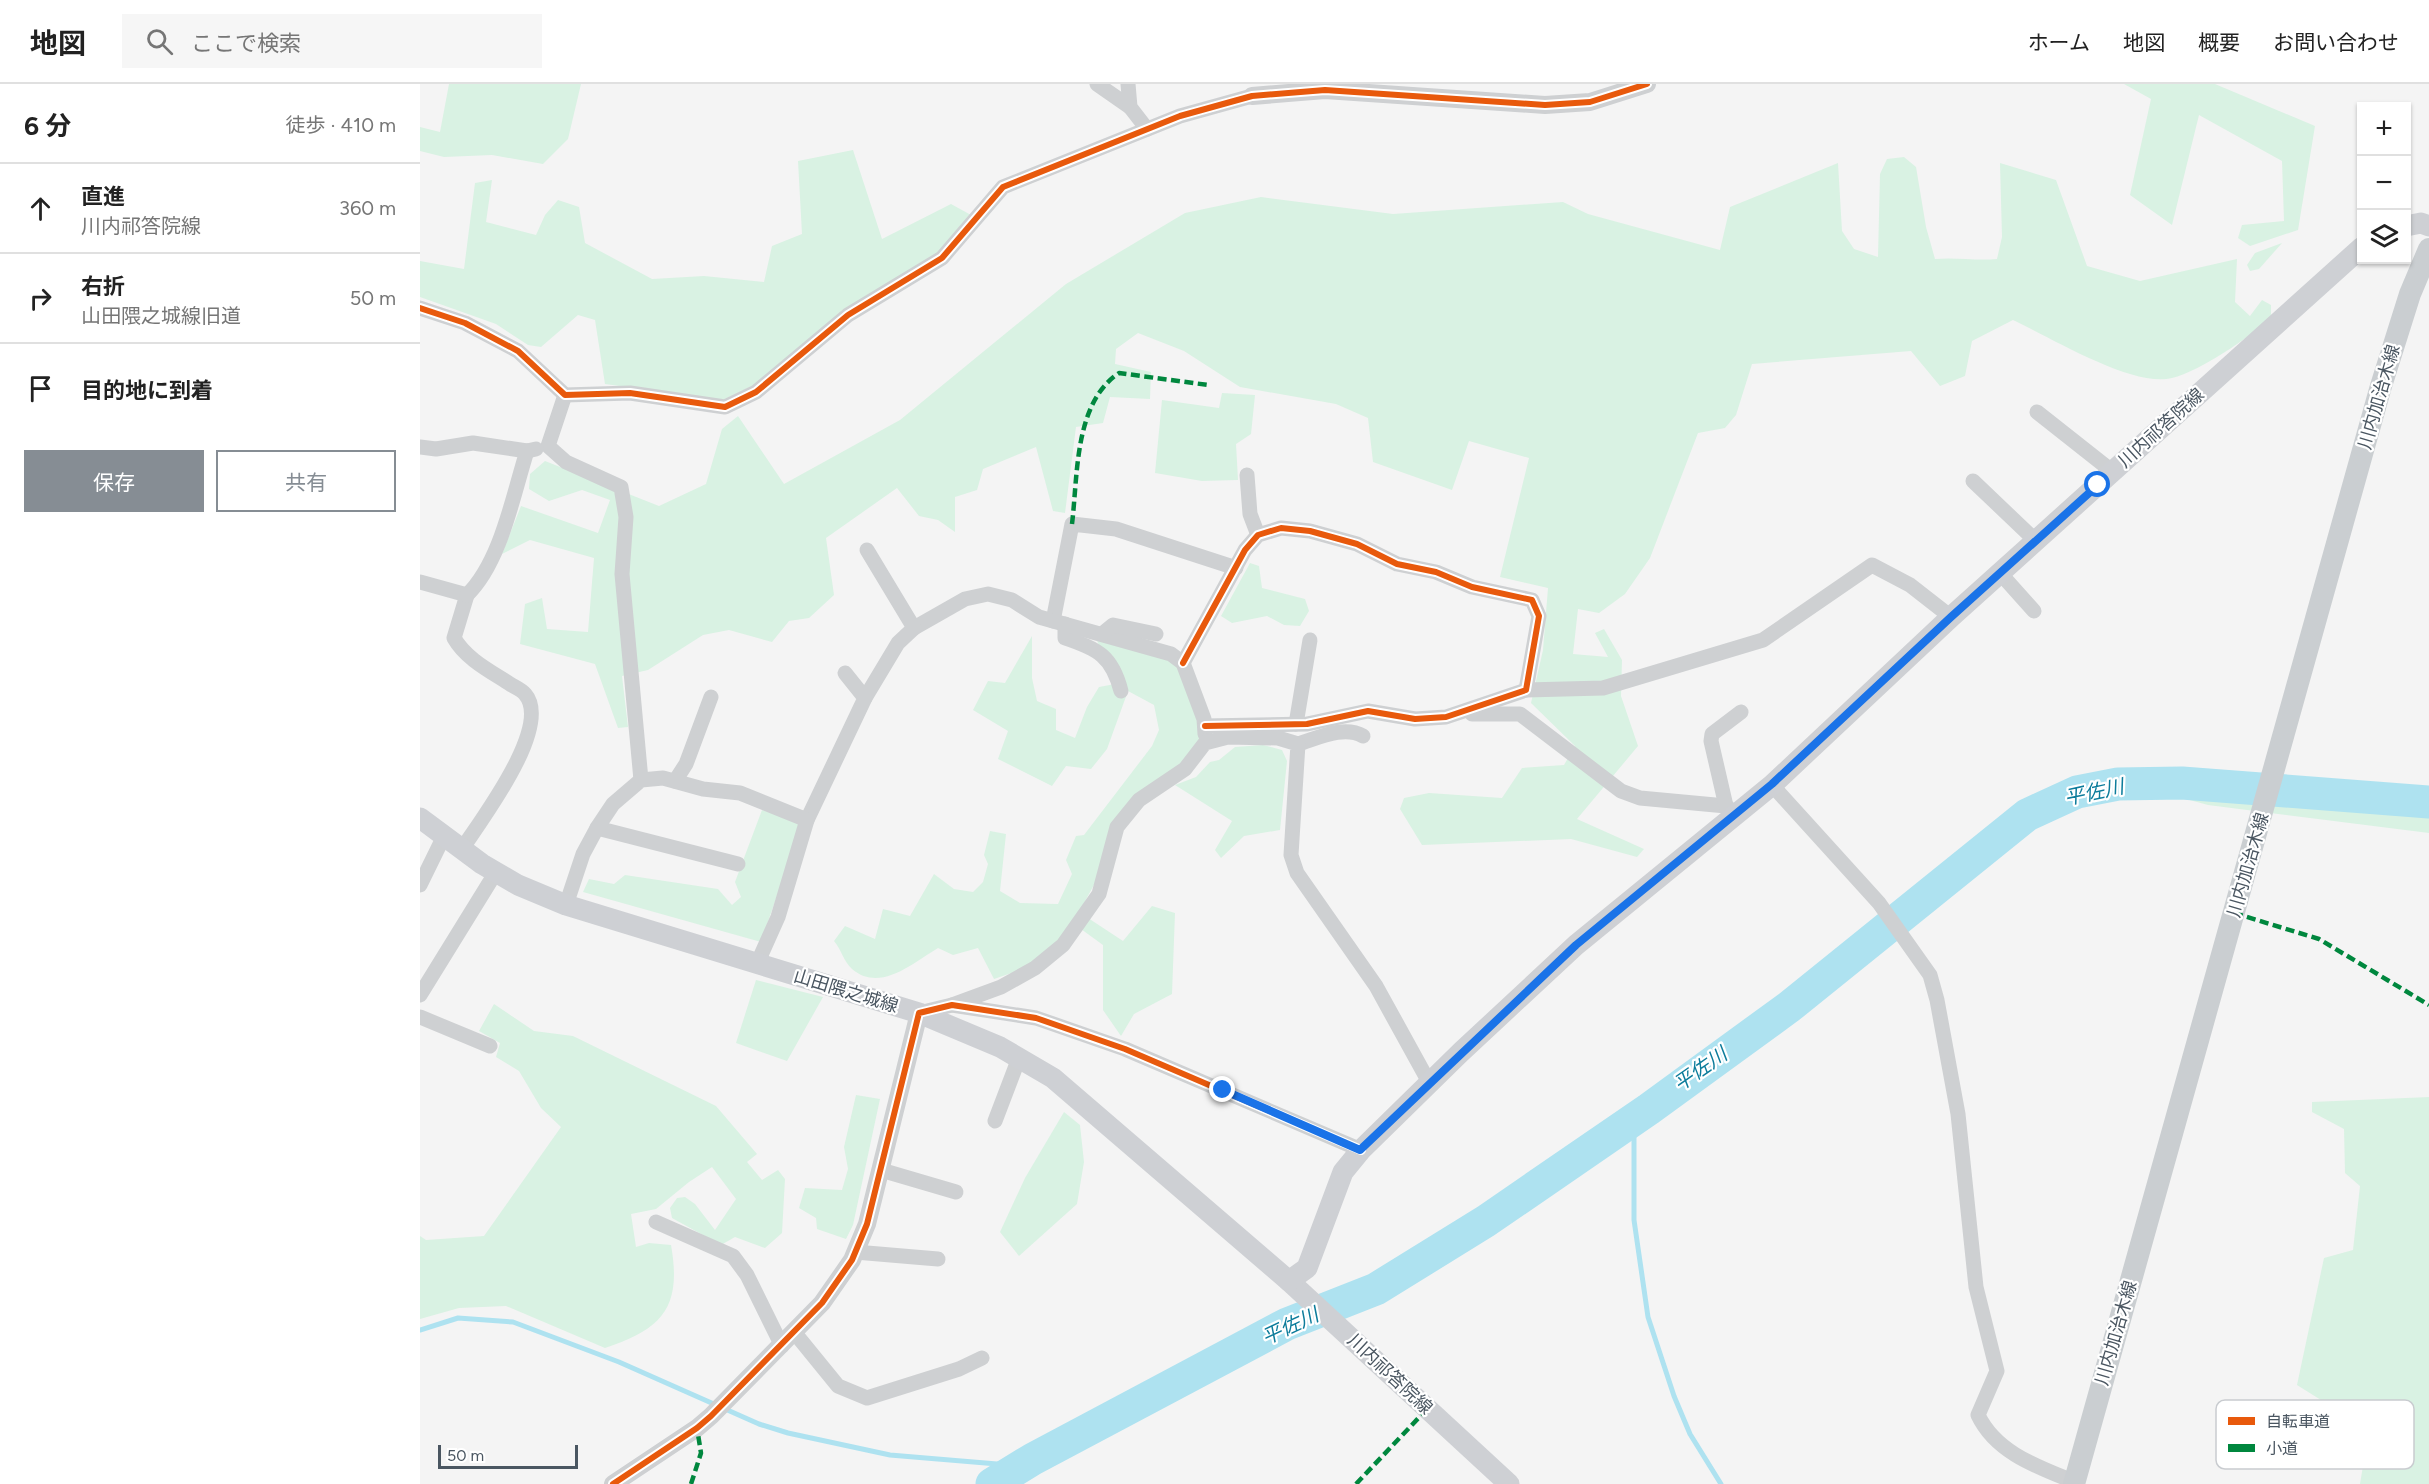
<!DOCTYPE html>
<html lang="ja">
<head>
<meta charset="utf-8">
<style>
  :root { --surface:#fff; --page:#f6f6f6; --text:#222; --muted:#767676; --line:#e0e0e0; --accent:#868d94 }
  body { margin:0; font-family:Figtree,"Noto Sans JP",sans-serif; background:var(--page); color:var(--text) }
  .controls { position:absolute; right:18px; top:18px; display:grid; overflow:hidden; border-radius:0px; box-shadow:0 2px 4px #0004 }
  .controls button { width:54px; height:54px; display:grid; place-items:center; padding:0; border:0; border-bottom:2px solid var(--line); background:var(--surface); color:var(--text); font:30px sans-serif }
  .scale { position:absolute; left:18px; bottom:15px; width:140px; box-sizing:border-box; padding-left:6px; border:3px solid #4a5661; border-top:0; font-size:16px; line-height:21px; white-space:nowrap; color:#4a5661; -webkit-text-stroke:4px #fff; paint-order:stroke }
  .stop { position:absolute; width:18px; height:18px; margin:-14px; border:4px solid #1a73e8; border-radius:50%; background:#fff }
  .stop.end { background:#1a73e8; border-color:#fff; box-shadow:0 2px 6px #0008 }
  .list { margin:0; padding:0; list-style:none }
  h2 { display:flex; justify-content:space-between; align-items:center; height:78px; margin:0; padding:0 24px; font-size:26px }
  h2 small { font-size:20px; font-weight:400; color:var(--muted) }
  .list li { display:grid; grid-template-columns:39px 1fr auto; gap:18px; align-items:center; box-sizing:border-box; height:90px; padding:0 24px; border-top:2px solid var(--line) }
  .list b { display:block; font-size:22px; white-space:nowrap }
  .list p { margin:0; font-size:20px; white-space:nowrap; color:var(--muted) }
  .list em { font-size:20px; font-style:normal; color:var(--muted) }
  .actions { display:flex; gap:12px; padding:18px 24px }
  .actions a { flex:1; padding:14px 0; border:2px solid var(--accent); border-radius:0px; text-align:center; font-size:21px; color:var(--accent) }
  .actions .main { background:var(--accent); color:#fff }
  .icon { flex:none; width:33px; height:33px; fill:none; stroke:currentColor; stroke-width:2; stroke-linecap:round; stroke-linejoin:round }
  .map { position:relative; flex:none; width:2009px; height:1400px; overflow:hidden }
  header { display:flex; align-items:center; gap:36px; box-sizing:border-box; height:84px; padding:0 30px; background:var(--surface); border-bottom:2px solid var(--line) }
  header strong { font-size:28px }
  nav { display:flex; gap:33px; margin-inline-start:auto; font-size:21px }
  .search { width:420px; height:54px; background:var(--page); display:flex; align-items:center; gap:15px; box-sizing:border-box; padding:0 21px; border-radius:0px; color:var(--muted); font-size:22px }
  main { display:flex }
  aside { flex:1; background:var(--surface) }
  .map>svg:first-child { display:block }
  .green { fill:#d9f2e3 }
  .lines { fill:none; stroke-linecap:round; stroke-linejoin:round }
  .stream { stroke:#aee2f0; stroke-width:5 }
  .river { stroke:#aee2f0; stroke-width:33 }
  .minor { stroke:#ced0d2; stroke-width:15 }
  .tertiary { stroke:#ced0d2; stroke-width:18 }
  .secondary { stroke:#ced0d4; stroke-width:21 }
  .primary { stroke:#caced1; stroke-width:22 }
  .quiet { stroke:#00873e; stroke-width:4.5; stroke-dasharray:9 4.5; stroke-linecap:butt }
  .cycleway-casing { stroke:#fff; stroke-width:10 }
  .cycleway { stroke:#e8590c; stroke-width:6 }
  .route { stroke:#1a73e8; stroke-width:8 }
  .labels { text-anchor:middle; stroke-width:4.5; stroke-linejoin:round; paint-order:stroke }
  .street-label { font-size:18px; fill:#4a5661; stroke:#fff }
  .water-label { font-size:20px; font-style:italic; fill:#0c7c9b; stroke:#fff }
  .key { fill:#fff; stroke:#c9ccd0; stroke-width:1.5 }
  .key-label { font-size:16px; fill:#4a5661 }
</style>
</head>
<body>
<header>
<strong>地図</strong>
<div class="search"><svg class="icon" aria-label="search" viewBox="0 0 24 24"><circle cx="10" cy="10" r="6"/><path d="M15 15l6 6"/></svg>ここで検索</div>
<nav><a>ホーム</a><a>地図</a><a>概要</a><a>お問い合わせ</a></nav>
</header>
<main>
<aside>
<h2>6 分<small>徒歩 · 410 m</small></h2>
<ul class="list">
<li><svg class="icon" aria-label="ahead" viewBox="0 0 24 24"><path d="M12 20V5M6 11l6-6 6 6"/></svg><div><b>直進</b><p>川内祁答院線</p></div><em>360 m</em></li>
<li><svg class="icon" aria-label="right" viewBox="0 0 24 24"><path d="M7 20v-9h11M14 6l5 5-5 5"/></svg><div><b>右折</b><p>山田隈之城線旧道</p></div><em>50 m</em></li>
<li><svg class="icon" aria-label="arrive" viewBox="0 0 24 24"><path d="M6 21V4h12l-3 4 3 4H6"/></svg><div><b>目的地に到着</b></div></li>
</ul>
<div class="actions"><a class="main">保存</a><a>共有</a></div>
</aside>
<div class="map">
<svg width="2009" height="1400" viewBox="0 0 2009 1400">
  <rect width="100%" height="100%" fill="#f4f4f4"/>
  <g class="green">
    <path d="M29 0H161L148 55 123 80 72 71 24 73 0 67V43L20 48Z"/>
    <path d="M1704 0H1795L1895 42 1878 146 1830 162 1818 154 1822 141 1864 137 1862 77 1779 31 1752 141 1710 111 1731 15Z"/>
    <path d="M433 66 462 155 531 120 551 131 516 170 334 301 303 316 185 300 175 236 158 231 121 263 108 261 76 240 0 213V177L44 185 55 99 72 96 66 138 116 151 125 131 138 116 159 123 165 159 232 195 284 192 344 198 352 162 382 150 378 77Z"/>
    <path d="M1484 73 1496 83 1506 143 1515 175C1536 173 1556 177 1577 175L1582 153 1580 79 1636 96 1667 182 1720 197 1817 175 1815 218 1830 232 1842 216 1851 221V235C1827 254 1781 287 1752 294 1713 304 1630 253 1593 236L1552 257 1545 292 1520 302 1491 267 1332 280 1316 331 1305 344 1278 349 1230 474 1205 510 1179 529 1158 525 1153 570 1188 573 1175 549 1184 545 1202 576 1201 612 1218 662 1157 735 1224 765 1217 773 1151 755 1002 761 980 725 984 714 1009 709 1082 714 1102 684 1144 681 1155 662 1111 619 1123 566 1128 504 1080 493 1109 374 1049 357 1032 406 953 378 948 334 916 320 820 303 764 267 718 249 696 265 695 280 731 288 730 315 690 313 683 339 656 343 645 429 633 427 616 363 563 385 557 406 535 413V448L518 436 499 432 477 404 406 454 414 511 389 534 369 537 352 558 309 546 283 551 228 586 202 592 208 643 198 644 175 580 100 560 105 520 122 514 127 545 168 548 174 474 110 456 82 470 101 422 178 449 190 416 162 406 129 417 109 405 110 390 125 377 239 422 286 400 302 345 318 332 364 400 480 336 646 200 765 129 841 113 973 130 1143 118 1168 130 1300 166 1310 123 1418 79 1422 147 1434 165 1458 173 1460 90 1467 75Z"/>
    <path d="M1862 159 1839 185 1830 187 1827 181 1835 169Z"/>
    <path d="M802 309 835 311 831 350 816 360 818 396 782 397 735 389 742 316 799 324Z"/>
    <path d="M830 479 839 482 842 504 885 515 889 527 880 542 864 541 847 532 812 539 801 532Z"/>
    <path d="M612 552V594L617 617 636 625V646L655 654 667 623 679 603 695 600 676 554 749 574 759 581 780 634 781 658 761 684 715 714 675 799 646 852 603 885 574 895 558 864 533 871 518 864C493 879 460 909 432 885 424 878 421 865 414 857L425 842 455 855 463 825 490 832 514 790 534 805 553 808 563 798 568 780 564 771 570 747 586 750 580 807 600 819 638 820 652 790 646 776 656 752 664 751 732 662 739 646 734 621 708 607 687 665 671 685 646 682 632 702 578 675 588 647 553 626 568 597 585 599Z"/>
    <path d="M843 661 862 666 867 677 860 746 824 752 801 774 795 766 812 737 755 701 776 693 790 678 799 676 815 663Z"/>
    <path d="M1766 715 1976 722 2009 726V749L1788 721Z"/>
    <path d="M342 726 382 739 341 858 163 808 169 795 194 800 205 791 298 805 312 821 321 813 315 798Z"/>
    <path d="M732 822 755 829 752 910 714 930 701 952 683 926V861L661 845 668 834 703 857Z"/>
    <path d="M336 896 403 913 367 977 316 959Z"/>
    <path d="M74 920 114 947 153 952 296 1022 337 1070 327 1078 342 1096 358 1086 365 1095 362 1149 345 1164 315 1153 301 1161 252 1134 250 1124 257 1114 265 1113 275 1120 295 1146 316 1115 292 1083 269 1098 236 1125 211 1130 216 1163 229 1159 251 1161C262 1223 243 1245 185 1264L86 1222 39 1224 0 1235V1152L6 1156 64 1152 141 1043 121 1024 99 987 76 973 80 959 59 947Z"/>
    <path d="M436 1011 460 1015 433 1141 426 1155 397 1145 396 1134 379 1124 385 1104 422 1106 428 1085 424 1063Z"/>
    <path d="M2009 1013V1400H1940L1949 1346 1877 1301 1904 1174 1933 1166 1940 1102 1925 1089 1924 1045 1892 1028V1018Z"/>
    <path d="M644 1028 660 1041 664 1078 657 1120 599 1172 580 1148 605 1094Z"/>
  </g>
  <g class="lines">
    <g class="stream">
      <path d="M1214 1035V1136L1228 1233 1254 1312 1270 1350 1301 1400"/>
      <path d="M0 1246 38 1234 93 1238 199 1278 339 1340 368 1349 470 1371 602 1382"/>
    </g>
    <path class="river" d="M572 1400 613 1375 867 1240 956 1205 1066 1137 1229 1025 1369 923 1607 731 1657 708 1698 700 1762 699 2009 718"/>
    <g class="minor">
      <path d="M677 0 710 23"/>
      <path d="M708 0 710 23 727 45"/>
      <path d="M0 224 45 239 98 267 145 311 210 309 305 323 336 308 428 231 522 174 583 103 760 32 832 12"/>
      <path d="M145 311 128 362 146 378 201 403 206 433 202 490 221 696"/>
      <path d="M1617 328 1693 388"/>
      <path d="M0 363 16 365 53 359 107 367 116 365"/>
      <path d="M827 391 830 430 838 451"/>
      <path d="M1553 397 1616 457"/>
      <path d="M1580 489 1614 527"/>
      <path d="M0 498 47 511 34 554C46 575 70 587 90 600 95 603 102 606 105 610 133 642 61 736 42 765"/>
      <path d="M47 511C81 478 93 411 107 367"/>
      <path d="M633 537 652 440 696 445 816 484"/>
      <path d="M645 540V554C678 565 692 572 701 607"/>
      <path d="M494 544 545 515 568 510 592 516 619 533 751 570 763 579 784 635 785 650"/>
      <path d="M682 550 693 541 736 550"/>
      <path d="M763 579 825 466 838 451 861 444 890 447 937 460 977 480 1016 488 1052 503 1112 516 1119 532 1106 606 1026 633 995 635 948 627 887 640 785 642"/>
      <path d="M1106 606 1183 604 1343 556 1452 481 1490 501 1531 533"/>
      <path d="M445 614 478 559 494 544 447 466"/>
      <path d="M1052 630H1100L1201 707 1220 714 1306 722 1316 730"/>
      <path d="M876 640 890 556"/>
      <path d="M878 660C898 654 924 641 943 652"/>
      <path d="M255 697 266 680 291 613"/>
      <path d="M1352 701 1459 819 1510 891 1517 916 1538 1030 1556 1203 1577 1287 1558 1331C1576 1369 1618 1383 1655 1398"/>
      <path d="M1306 722 1291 657 1292 650 1321 628"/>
      <path d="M387 736 445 614 425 589"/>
      <path d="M177 744 318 780"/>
      <path d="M0 801 24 752"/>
      <path d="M146 821 163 770 177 744 193 720 221 696 243 694 283 705 320 709 387 736 358 833 337 880"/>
      <path d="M0 911 76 788"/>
      <path d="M532 921 581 903 615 884 643 861 679 810 697 743 719 716 765 685 785 659 808 653 858 654 878 660 871 771 877 789 956 902 1010 1000"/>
      <path d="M499 929 532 921 616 934 705 965 941 1066"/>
      <path d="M0 933 70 962"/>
      <path d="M575 1037 599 974"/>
      <path d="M461 1086 536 1108"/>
      <path d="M236 1138 313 1172 327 1191 362 1262"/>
      <path d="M435 1168 518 1175"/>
      <path d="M374 1248 418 1302 447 1314 539 1285 562 1274"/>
    </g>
    <g class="tertiary">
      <path d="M832 12 905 6 1125 21 1170 18 1227 0"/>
      <path d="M193 1400 277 1344 291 1332 402 1219 432 1176 447 1140 499 929"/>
    </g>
    <g class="secondary">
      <path d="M1986 142 2001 139 2009 142"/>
      <path d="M0 734 62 780 98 801 146 821 499 929 580 963 633 994 869 1197 1089 1400"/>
      <path d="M869 1197 887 1184 923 1088 941 1066 1041 968 1156 861 1352 701 1531 533 1942 163"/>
    </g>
    <path class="primary" d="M1654 1400 1961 302 1990 210 2009 165"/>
    <g class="quiet">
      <path d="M652 440C658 391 654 319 699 289L788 301"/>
      <path d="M1814 829 1899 855 2009 921"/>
      <path d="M271 1400 281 1369 277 1344"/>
      <path d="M936 1400 1007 1325"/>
    </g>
    <g class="cycleway-casing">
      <g id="cycleway">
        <path d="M0 224 45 239 98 267 145 311 210 309 305 323 336 308 428 231 522 174 583 103 760 32 832 12 905 6 1125 21 1170 18 1227 0"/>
        <path d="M763 579 825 466 838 451 861 444 890 447 937 460 977 480 1016 488 1052 503 1112 516 1119 532 1106 606 1026 633 995 635 948 627 887 640 785 642"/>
        <path d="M193 1400 277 1344 291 1332 402 1219 432 1176 447 1140 499 929 532 921 616 934 705 965 941 1066"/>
      </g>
    </g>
    <use href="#cycleway" class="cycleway"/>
  </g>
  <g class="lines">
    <path class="route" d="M803 1006 940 1066 1156 861 1352 700 1531 533 1678 401"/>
  </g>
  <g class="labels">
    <g class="street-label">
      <text transform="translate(1959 313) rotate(-74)" y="6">川内加治木線</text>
      <text transform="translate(1741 344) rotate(-42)" y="6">川内祁答院線</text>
      <text transform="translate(1828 781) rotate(-74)" y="6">川内加治木線</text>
      <text transform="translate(426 907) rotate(17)" y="6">山田隈之城線</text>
      <text transform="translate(1696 1249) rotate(-74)" y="6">川内加治木線</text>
      <text transform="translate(970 1290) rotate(43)" y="6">川内祁答院線</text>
    </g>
    <g class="water-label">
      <text transform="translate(1674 708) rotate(-12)" y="7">平佐川</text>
      <text transform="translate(1280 985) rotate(-35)" y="7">平佐川</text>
      <text transform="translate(870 1242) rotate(-25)" y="7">平佐川</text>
    </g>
  </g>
  <rect x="1796" y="1316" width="198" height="69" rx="9" class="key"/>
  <rect x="1808" y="1333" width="27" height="8" fill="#e8590c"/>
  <rect x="1808" y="1360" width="27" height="8" fill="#00873e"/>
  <g class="key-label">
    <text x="1846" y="1343">自転車道</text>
    <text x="1846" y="1370">小道</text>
  </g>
</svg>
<div class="controls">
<button>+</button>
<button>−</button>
<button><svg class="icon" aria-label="layers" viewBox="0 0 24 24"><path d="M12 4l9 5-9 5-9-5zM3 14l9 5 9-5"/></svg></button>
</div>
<div class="scale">50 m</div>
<div class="stop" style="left:1678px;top:401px"></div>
<div class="stop end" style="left:803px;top:1006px"></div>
</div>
</main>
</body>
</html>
